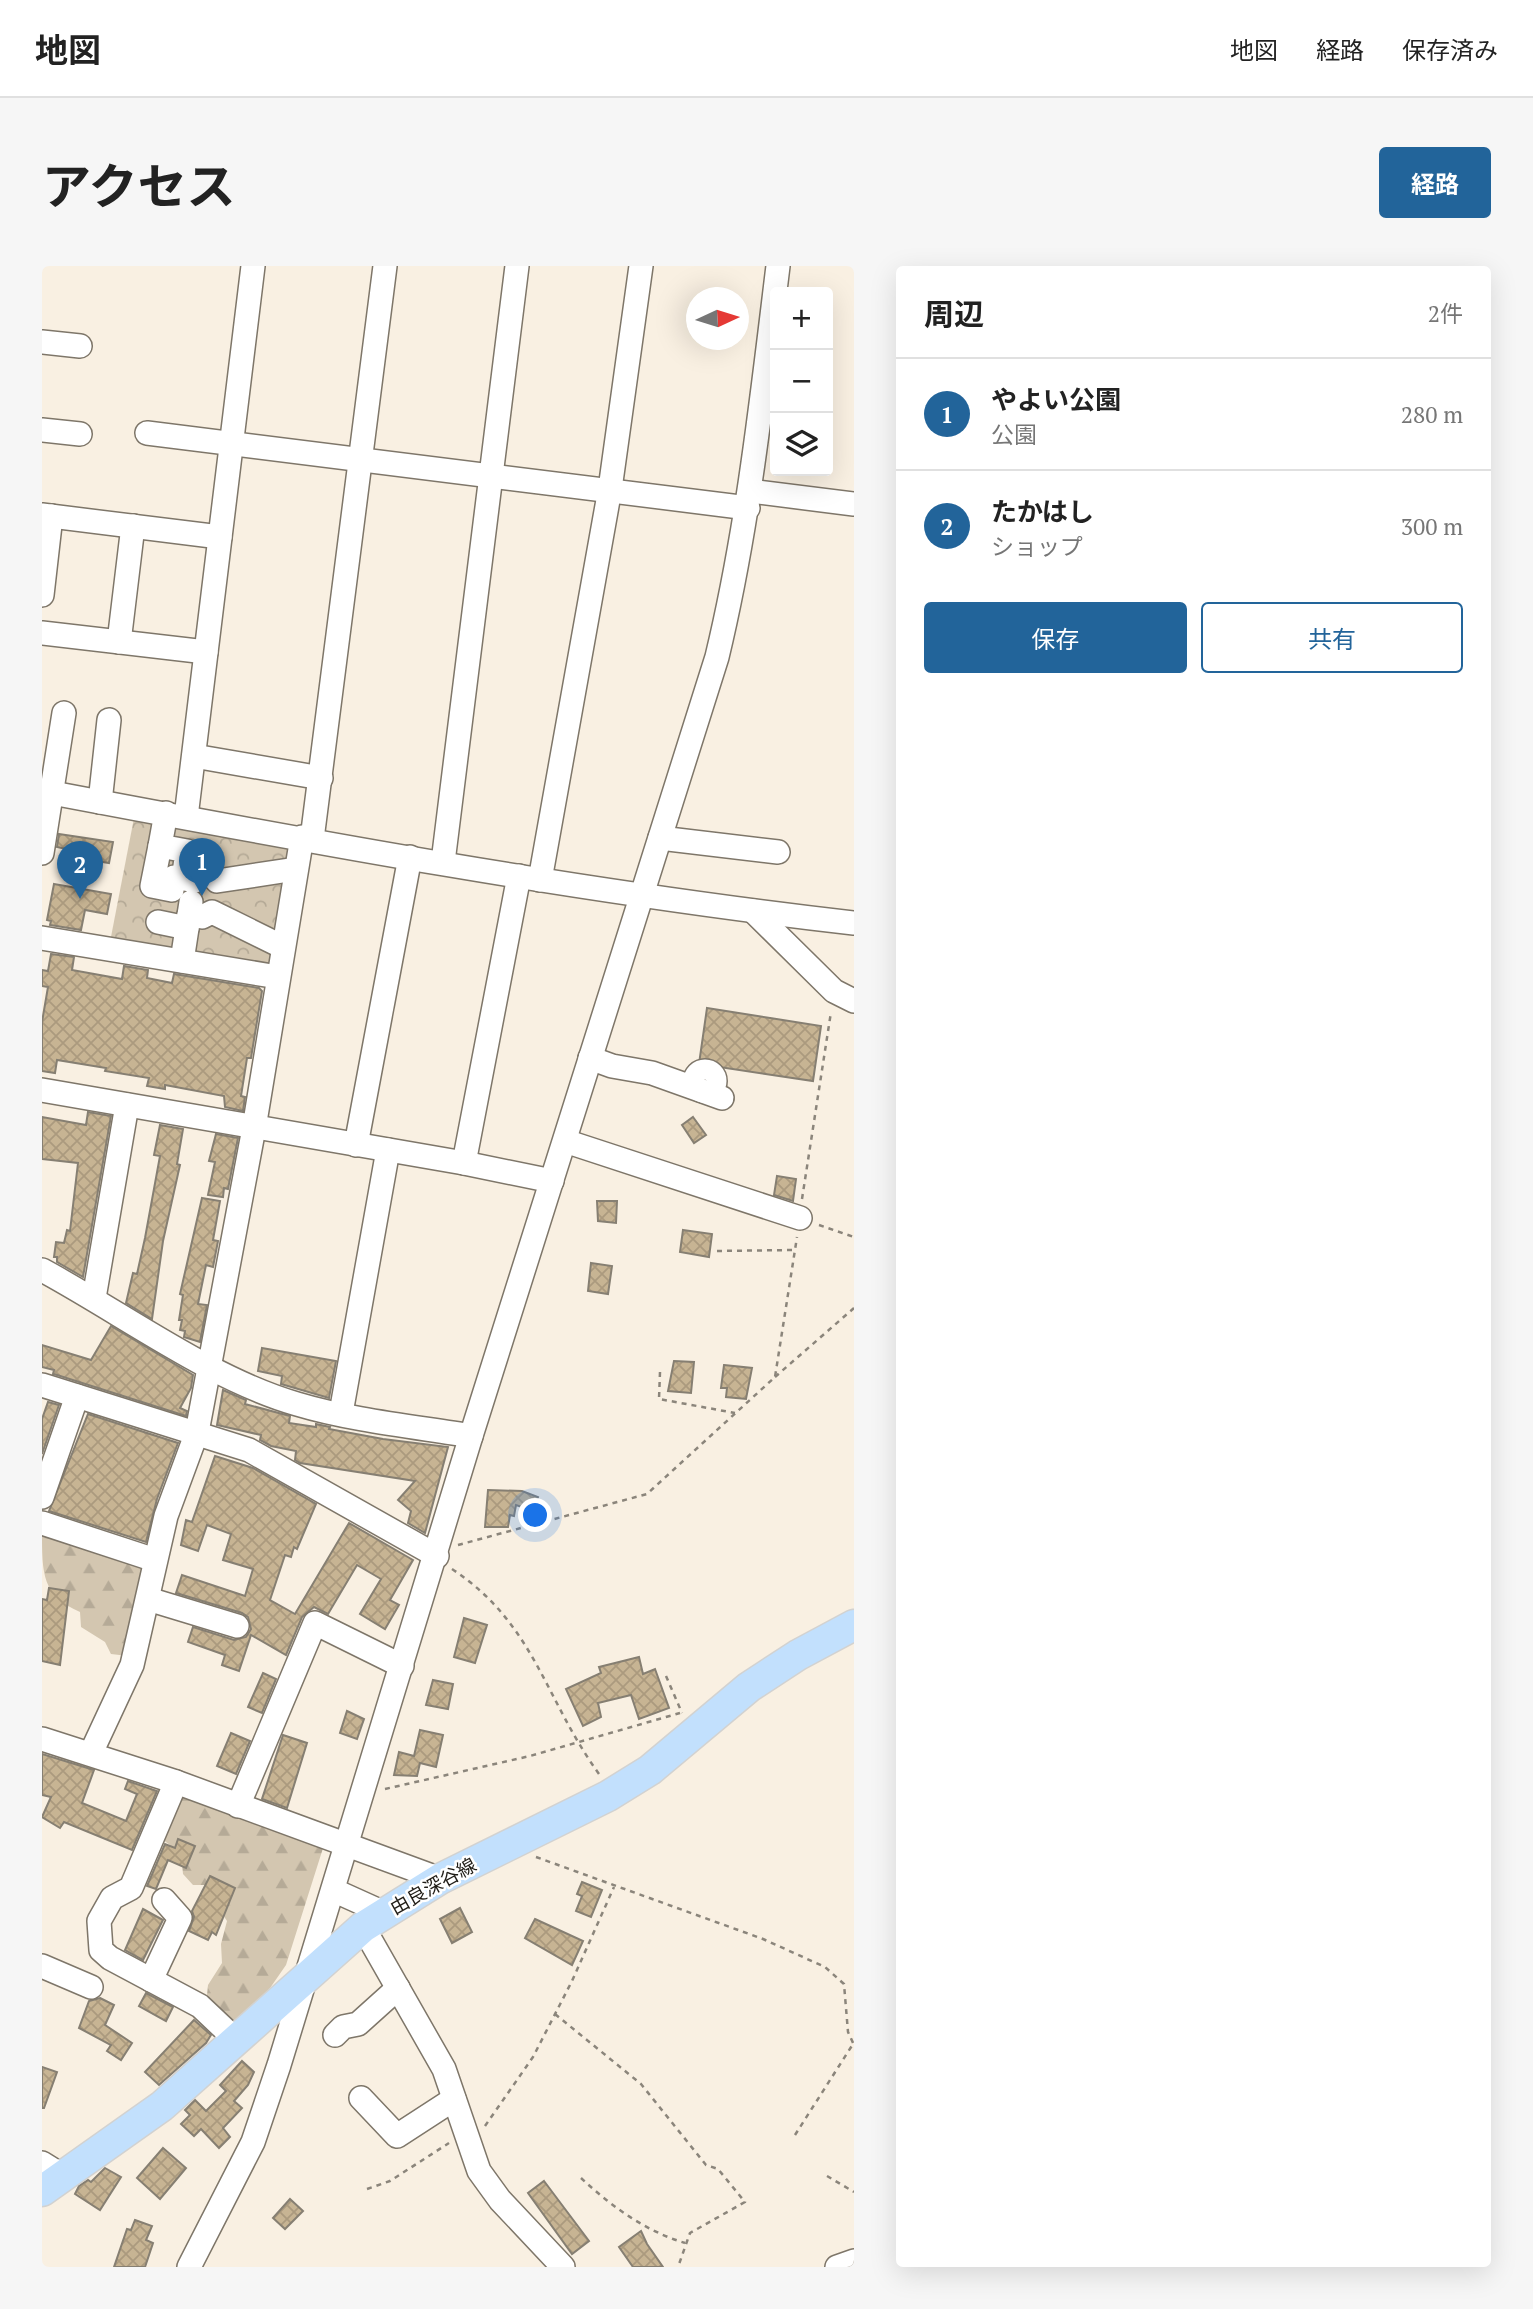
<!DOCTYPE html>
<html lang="ja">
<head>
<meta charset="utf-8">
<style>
  :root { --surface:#fff; --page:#f6f6f6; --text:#222; --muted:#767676; --line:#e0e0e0; --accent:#22649a }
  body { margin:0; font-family:"PT Serif","Noto Sans JP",serif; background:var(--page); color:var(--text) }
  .controls { position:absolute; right:21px; top:21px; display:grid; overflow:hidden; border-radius:7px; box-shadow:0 7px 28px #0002 }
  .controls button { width:63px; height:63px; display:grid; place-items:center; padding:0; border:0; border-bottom:2px solid var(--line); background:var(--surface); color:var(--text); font:35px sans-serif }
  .compass { position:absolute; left:644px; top:21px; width:63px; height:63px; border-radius:50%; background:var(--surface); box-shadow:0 7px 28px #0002; rotate:86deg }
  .you { position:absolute; left:494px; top:1250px; width:24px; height:24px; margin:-18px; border:5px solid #fff; border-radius:50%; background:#1a73e8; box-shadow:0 0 0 10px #1a73e833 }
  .badge { display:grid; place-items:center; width:46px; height:46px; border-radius:50%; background:var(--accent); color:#fff; font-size:23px; font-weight:700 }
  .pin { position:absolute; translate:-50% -58px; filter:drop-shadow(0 2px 4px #0008) }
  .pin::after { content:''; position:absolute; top:37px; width:24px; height:21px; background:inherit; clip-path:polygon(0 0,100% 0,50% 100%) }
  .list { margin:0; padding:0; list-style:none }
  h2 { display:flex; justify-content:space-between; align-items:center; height:91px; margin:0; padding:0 28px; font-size:30px }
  h2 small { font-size:23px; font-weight:400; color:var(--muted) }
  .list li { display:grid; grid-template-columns:46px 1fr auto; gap:21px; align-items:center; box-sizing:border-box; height:112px; padding:0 28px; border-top:2px solid var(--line) }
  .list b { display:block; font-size:26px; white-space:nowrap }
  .list p { margin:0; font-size:23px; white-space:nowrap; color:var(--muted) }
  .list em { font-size:23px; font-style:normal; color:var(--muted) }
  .actions { display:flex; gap:14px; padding:21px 28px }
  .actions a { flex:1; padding:16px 0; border:2px solid var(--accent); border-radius:7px; text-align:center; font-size:24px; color:var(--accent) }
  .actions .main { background:var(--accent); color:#fff }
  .icon { flex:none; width:38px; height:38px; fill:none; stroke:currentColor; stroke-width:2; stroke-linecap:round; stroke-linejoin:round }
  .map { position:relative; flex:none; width:812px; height:2001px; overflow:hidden; border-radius:7px }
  header { display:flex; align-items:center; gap:42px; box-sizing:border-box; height:98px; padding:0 35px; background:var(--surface); border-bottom:2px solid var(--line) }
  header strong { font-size:33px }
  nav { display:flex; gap:38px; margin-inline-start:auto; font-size:24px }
  .intro { display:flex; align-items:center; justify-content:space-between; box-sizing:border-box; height:168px; padding:0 42px }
  h1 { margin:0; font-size:49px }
  .button { padding:18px 32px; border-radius:7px; background:var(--accent); color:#fff; font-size:24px; font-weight:700 }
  main { display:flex; gap:42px; padding:0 42px }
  aside { flex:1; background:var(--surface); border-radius:7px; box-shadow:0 7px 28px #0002 }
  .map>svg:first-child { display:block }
  .forest { fill:url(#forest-firs) }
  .park { fill:url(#park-crowns) }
  .building { fill:url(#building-cross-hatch); stroke:#867f72; stroke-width:2 }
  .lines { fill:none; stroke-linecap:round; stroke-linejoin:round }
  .minor-casing { stroke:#7e7669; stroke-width:26 }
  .major-casing { stroke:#d2d2d1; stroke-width:33 }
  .path { stroke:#8b857b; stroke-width:2.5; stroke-dasharray:5 5; stroke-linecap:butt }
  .minor { stroke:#fff; stroke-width:23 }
  .major { stroke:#c2e0fd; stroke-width:30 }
  .labels { text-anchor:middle; stroke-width:5; stroke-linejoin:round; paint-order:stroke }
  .street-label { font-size:19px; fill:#201d17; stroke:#fff }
</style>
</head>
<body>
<header>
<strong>地図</strong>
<nav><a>地図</a><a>経路</a><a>保存済み</a></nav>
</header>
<div class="intro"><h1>アクセス</h1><a class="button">経路</a></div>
<main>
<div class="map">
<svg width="812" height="2001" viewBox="0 0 812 2001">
  <defs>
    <pattern id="forest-firs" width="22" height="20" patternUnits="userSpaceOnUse" patternTransform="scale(1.75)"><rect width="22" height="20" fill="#d3c6b0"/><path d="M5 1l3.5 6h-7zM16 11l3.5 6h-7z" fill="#b5aa97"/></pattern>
    <pattern id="park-crowns" width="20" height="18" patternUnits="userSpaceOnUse" patternTransform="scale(1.75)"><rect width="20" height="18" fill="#d3c6b0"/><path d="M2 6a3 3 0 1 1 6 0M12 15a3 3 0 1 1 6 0" fill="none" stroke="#b5aa97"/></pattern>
    <pattern id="building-cross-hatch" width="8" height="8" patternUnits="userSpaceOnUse" patternTransform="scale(1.75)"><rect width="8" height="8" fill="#c7b493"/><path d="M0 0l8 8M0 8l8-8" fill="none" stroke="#ab9a7e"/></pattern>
  </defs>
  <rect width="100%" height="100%" fill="#f9f0e2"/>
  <g class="forest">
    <path d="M0 1265 104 1300 86 1390 69 1388 63 1376 39 1361 38 1346C0 1329 0 1309 0 1265Z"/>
    <path d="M141 1526 282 1579 244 1699 226 1725 192 1755 174 1749 164 1739 166 1719 180 1697 179 1678 185 1655 181 1649 177 1619H151L141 1608 139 1587 117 1571Z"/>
  </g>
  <path class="park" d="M92 552 246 577 250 584 231 699 68 676Z"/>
  <g class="building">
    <path d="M17 568 71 576 67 597 37 592 38 586 15 581Z"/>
    <path d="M12 618 69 628 65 648 43 644 39 664 8 659 9 655 5 654Z"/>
    <path d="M9 688 32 691 30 704 80 713 82 700 106 704 105 712 130 717 132 708 217 722 220 725 209 792H205L199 830 203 831 201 845 183 841 182 830 123 819V823L105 820 107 812 63 805 64 802 15 794 13 807 0 805V756L6 721 0 720V704L6 705Z"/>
    <path d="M665 742 779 760 771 815 657 798Z"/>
    <path d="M46 846 69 850 41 1011 15 996V991H12L14 976 22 977 25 964 28 965 36 897 0 893V851L44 859Z"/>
    <path d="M651 851 664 869 652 877 640 859Z"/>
    <path d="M118 859 141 863 135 898 138 899 121 975 110 1053 84 1037 91 1007 95 1008 103 972 118 890 112 889Z"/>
    <path d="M174 868 196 872 186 923 182 922 181 931 166 929 173 896 167 895Z"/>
    <path d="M735 910 754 913 751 935 732 929Z"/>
    <path d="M160 932 178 935 171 974 176 975 171 1001 164 999 156 1038 165 1039 158 1076 142 1071 143 1065 138 1064 140 1054H137L141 1029 138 1028Z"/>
    <path d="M555 935H575L574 957 556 955Z"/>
    <path d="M641 964 670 968 667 991 638 986Z"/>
    <path d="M549 997 570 1000 566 1028 546 1025Z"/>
    <path d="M69 1060 151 1109 149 1122 138 1142 145 1145 144 1150 15 1109 11 1108 12 1104 0 1101V1079L49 1094Z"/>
    <path d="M220 1082 294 1095 287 1132 239 1118 240 1110 216 1105Z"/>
    <path d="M632 1095 652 1096 649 1127 626 1125Z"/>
    <path d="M682 1099 710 1102 704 1133 684 1131 685 1122H679Z"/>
    <path d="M181 1124 204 1134 203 1138 248 1150 247 1157 274 1161V1158L288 1161 287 1163 341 1173 406 1181 383 1267 366 1257 369 1245 356 1234 373 1215 258 1197 253 1194 254 1185 229 1180 218 1174 219 1169 175 1159Z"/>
    <path d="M6 1136 17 1139 0 1188V1153Z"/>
    <path d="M46 1148 136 1177 115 1233 104 1276 7 1245Z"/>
    <path d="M173 1190 211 1202 274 1238 255 1283 252 1281 249 1291 243 1289 228 1334 253 1348 307 1257 371 1294 348 1334 357 1339 343 1363 318 1348 339 1313 315 1299 286 1348 272 1341 260 1351 244 1389 209 1369 197 1405 180 1399 183 1389 146 1376 151 1361 192 1374 204 1371 209 1363 206 1351 200 1347 134 1327 140 1309 203 1330 211 1303 181 1294 189 1268 165 1259 156 1285 139 1279 144 1254 150 1256Z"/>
    <path d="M446 1224 480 1225 496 1231 492 1245 474 1239 472 1250 468 1249 466 1261H443Z"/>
    <path d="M7 1322 27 1325 18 1399 0 1395V1333L5 1334Z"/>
    <path d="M422 1352 445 1359 433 1397 412 1391Z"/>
    <path d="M597 1391 601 1408 613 1403 627 1442 597 1453 589 1429 556 1437 559 1451 541 1460 524 1423 559 1407 557 1401Z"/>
    <path d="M221 1407 234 1413 220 1447 206 1441Z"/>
    <path d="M391 1414 411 1418 406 1443 384 1439Z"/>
    <path d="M305 1445 322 1453 315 1473 298 1467Z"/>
    <path d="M378 1464 401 1469 394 1501 378 1497 375 1510 352 1509 357 1486 372 1490Z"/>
    <path d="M189 1467 208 1475 194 1508 175 1500Z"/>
    <path d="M241 1469 265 1477 245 1542 220 1533Z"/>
    <path d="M0 1488 52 1504 40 1537 84 1555 95 1528 83 1523 86 1515 115 1525 90 1584 22 1556 18 1562 0 1551 9 1531 0 1529Z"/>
    <path d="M136 1573 153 1580 144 1602 126 1594 114 1623 105 1620 123 1578 133 1582Z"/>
    <path d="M168 1610 193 1622 174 1669 170 1666 166 1674 147 1665 152 1651 150 1645Z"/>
    <path d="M540 1616 560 1624 549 1651 534 1645 540 1630 535 1628Z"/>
    <path d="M418 1642 430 1666 410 1677 398 1653Z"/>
    <path d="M101 1643 121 1654 101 1694 83 1684Z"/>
    <path d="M493 1653 541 1675 530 1699 483 1672Z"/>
    <path d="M104 1727 131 1741 124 1755 97 1740Z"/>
    <path d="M58 1732 72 1739 63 1759 90 1777 79 1794 65 1785 69 1779 37 1762 47 1735Z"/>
    <path d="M152 1754 169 1769 164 1777 117 1819 103 1806Z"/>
    <path d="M200 1795 212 1806 206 1819 192 1835 200 1842 181 1862 188 1871 177 1882 159 1863 152 1870 139 1858 148 1849 143 1844 153 1834 164 1845 184 1825 178 1819Z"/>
    <path d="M0 1801 15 1806 2 1842H0Z"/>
    <path d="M121 1882 144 1902 118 1933 95 1912Z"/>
    <path d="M63 1902 79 1911 58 1944 33 1928 37 1920 46 1914 49 1916Z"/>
    <path d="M502 1915 547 1975 530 1988 486 1927Z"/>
    <path d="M248 1933 261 1945 243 1963 231 1952Z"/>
    <path d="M93 1954 110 1960 104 1974 111 1977 103 2001H72L85 1963 89 1964Z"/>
    <path d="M599 1965 605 1978 621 2001H591L577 1981Z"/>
  </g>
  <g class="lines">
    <g class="minor-casing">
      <g id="minor">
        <path d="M0 76 38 80"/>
        <path d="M0 164 38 168"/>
        <path d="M105 167 706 242"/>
        <path d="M708 225 812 238"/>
        <path d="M0 249 178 271"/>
        <path d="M0 329 9 250"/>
        <path d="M0 367 164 386"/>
        <path d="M77 376 91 260"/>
        <path d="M152 490 279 512"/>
        <path d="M0 525C269 576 540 626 812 657"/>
        <path d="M58 536 67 454"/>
        <path d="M124 547 118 580 145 585 143 600 169 608 175 615 254 603"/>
        <path d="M144 551 211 0"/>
        <path d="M618 572 736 586"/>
        <path d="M270 573 343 0"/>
        <path d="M118 580 110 620 130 624 132 611 153 615"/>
        <path d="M0 587 22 447"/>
        <path d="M401 596 475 0"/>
        <path d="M498 614 568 223 599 0"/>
        <path d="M711 645 792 725 812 735"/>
        <path d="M147 649 160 651 170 646 241 681"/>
        <path d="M116 656 145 662"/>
        <path d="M0 672 236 711"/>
        <path d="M140 695 149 636"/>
        <path d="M548 792 570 800 610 807 680 832"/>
        <circle cx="663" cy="815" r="10"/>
        <path d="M0 824 422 897 510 915"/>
        <path d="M523 875 758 952"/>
        <path d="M314 879 368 591"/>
        <path d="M422 897 477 610"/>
        <path d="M0 1004C80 1047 168 1113 255 1138 308 1154 374 1161 429 1170"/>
        <path d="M52 1032 85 839"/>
        <path d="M0 1119 207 1184 395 1290"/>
        <path d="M299 1147 346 884"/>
        <path d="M0 1231 35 1130"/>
        <path d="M0 1257 113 1294"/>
        <path d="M106 1333 195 1360"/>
        <path d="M0 1473 134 1516 398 1613"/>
        <path d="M49 1487 90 1399 124 1250 155 1166 212 862 260 571"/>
        <path d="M134 1516 89 1622 70 1632 57 1655 59 1684 68 1692 158 1740 193 1773"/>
        <path d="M196 1540 273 1357 360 1400"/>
        <path d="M291 1624 342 1647"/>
        <path d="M321 1661 402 1803 437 1905 458 1934 521 2001"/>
        <path d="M0 1700 49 1721"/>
        <path d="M109 1714 138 1652 122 1634"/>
        <path d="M293 1769 301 1761 316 1758 356 1722"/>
        <path d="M319 1832 355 1870 412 1833"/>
        <path d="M0 1897 21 1910"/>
        <path d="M147 2001 211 1876 237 1799 429 1170 675 391C706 262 720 131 736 0"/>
        <path d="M795 2001 812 1995"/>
      </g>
    </g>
    <g class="major-casing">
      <path id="major" d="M0 1925 120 1840 321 1661 398 1613 566 1530 608 1504 707 1421 756 1389 812 1359"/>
    </g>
    <g class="path">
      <path d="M760 933 789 746"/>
      <path d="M777 959 812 971"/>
      <path d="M675 985 753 984"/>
      <path d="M618 1106 617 1133 693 1147"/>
      <path d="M733 1111 812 1042"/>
      <path d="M416 1279 605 1228 733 1111 755 971"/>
      <path d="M410 1303C493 1358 502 1432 557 1508"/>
      <path d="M624 1410 640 1447"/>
      <path d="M343 1523 488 1490 638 1447"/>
      <path d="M494 1591 721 1673 783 1701 802 1718 806 1766 812 1779"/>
      <path d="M513 1748 599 1818 664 1899 676 1903 703 1936 648 1967 636 2001"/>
      <path d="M443 1860 491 1791 530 1715 572 1621"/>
      <path d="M753 1869 811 1778"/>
      <path d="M785 1910 812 1926"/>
      <path d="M539 1912C569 1940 603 1965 643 1977"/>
      <path d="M325 1923 348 1915 407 1877"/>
    </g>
    <use href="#minor" class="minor"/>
    <use href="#major" class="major"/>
  </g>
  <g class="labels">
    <g class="street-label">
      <text transform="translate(391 1620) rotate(-29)" y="7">由良深谷線</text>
    </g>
  </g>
</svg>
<div class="controls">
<button>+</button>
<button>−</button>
<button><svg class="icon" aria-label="layers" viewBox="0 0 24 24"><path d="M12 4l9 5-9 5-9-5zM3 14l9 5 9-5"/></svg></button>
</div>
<svg class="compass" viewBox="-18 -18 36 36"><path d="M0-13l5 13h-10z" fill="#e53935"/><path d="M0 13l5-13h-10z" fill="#767676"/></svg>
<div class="you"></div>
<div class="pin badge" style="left:160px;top:630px">1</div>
<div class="pin badge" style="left:38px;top:633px">2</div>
</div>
<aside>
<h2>周辺<small>2件</small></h2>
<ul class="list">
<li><span class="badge">1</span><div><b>やよい公園</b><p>公園</p></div><em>280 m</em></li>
<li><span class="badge">2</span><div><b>たかはし</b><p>ショップ</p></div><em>300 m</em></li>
</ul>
<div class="actions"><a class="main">保存</a><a>共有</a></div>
</aside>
</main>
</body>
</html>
